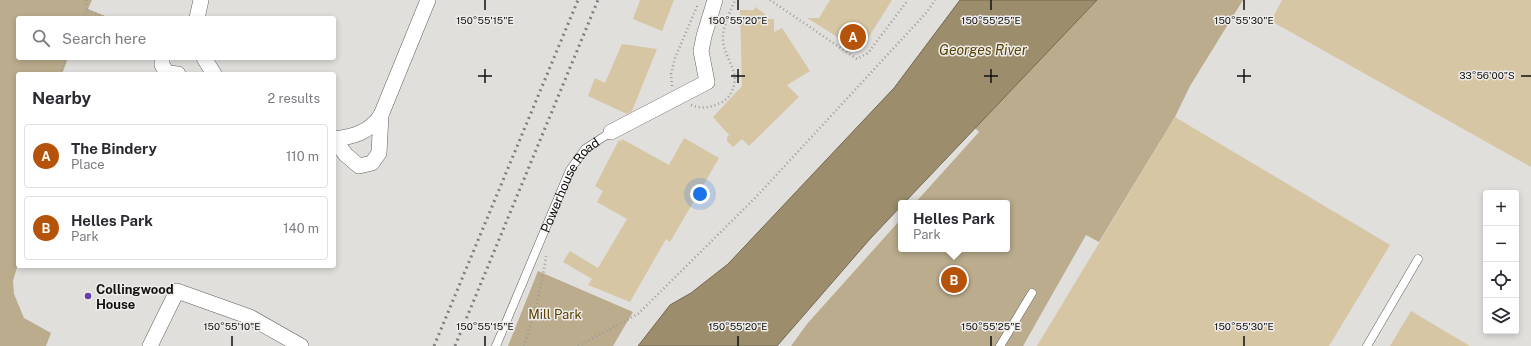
<!DOCTYPE html>
<html lang="en">
<head>
<meta charset="utf-8">
<style>
  :root { --surface:#fff; --page:#f2f2f3; --text:#2b2b33; --muted:#7c7c81; --line:#e1e1e2; --accent:#b45309 }
  body { margin:0; font-family:"Public Sans",sans-serif; background:var(--page); color:var(--text) }
  .controls { position:absolute; right:12px; bottom:12px; display:grid; overflow:hidden; border-radius:4px; box-shadow:0 2px 6px #0003 }
  .controls button { width:36px; height:36px; display:grid; place-items:center; padding:0; border:0; border-bottom:1px solid var(--line); background:var(--surface); color:var(--text); font:20px sans-serif }
  .you { position:absolute; left:700px; top:194px; width:14px; height:14px; margin:-10px; border:3px solid #fff; border-radius:50%; background:#1a73e8; box-shadow:0 0 0 6px #1a73e833 }
  .badge { display:grid; place-items:center; width:26px; height:26px; border-radius:50%; background:var(--accent); color:#fff; font-size:13px; font-weight:700 }
  .pin { position:absolute; translate:-50% -50%; border:2px solid #fff; box-shadow:0 1px 4px #0006 }
  .popup { position:absolute; left:898px; top:200px; width:112px; height:52px; box-sizing:border-box; display:grid; place-content:center; border-radius:4px; background:var(--surface); filter:drop-shadow(0 1px 3px #0005); font-size:13px; white-space:nowrap; color:var(--muted) }
  .popup b { font-size:15px; color:var(--text) }
  .popup::after { content:''; position:absolute; left:50%; top:100%; margin-left:-8px; border:8px solid transparent; border-top-color:var(--surface) }
  .list { margin:0; padding:0; list-style:none }
  h2 { display:flex; justify-content:space-between; align-items:center; height:52px; margin:0; padding:0 16px; font-size:17px }
  h2 small { font-size:13px; font-weight:400; color:var(--muted) }
  .list li { display:grid; grid-template-columns:26px 1fr auto; gap:12px; align-items:center; box-sizing:border-box; height:64px; margin:0 8px 8px; padding:0 8px; border:1px solid var(--line); border-radius:4px }
  .list b { display:block; font-size:15px; white-space:nowrap }
  .list p { margin:0; font-size:13px; white-space:nowrap; color:var(--muted) }
  .list em { font-size:13px; font-style:normal; color:var(--muted) }
  .icon { flex:none; width:22px; height:22px; fill:none; stroke:currentColor; stroke-width:2; stroke-linecap:round; stroke-linejoin:round }
  .map { position:relative; flex:none; width:1531px; height:346px; overflow:hidden }
  .search { position:absolute; background:var(--surface); box-shadow:0 2px 6px #0003; left:16px; top:16px; width:320px; height:44px; display:flex; align-items:center; gap:10px; box-sizing:border-box; padding:0 14px; border-radius:4px; color:var(--muted); font-size:15px }
  .panel { position:absolute; background:var(--surface); box-shadow:0 2px 6px #0003; left:16px; top:72px; width:320px; height:196px; border-radius:4px }
  .map>svg:first-child { display:block }
  .green { fill:#bbac8d }
  .water { fill:#9c8d6c; stroke:#736850 }
  .building { fill:#d6c6a4 }
  .lines { fill:none; stroke-linecap:round; stroke-linejoin:round }
  .lane-casing { stroke:#61605d; stroke-width:9 }
  .street-casing { stroke:#61605d; stroke-width:16 }
  .path { stroke:#9d9c99; stroke-width:2.5; stroke-dasharray:1 3; stroke-linecap:butt }
  .lane { stroke:#fff; stroke-width:8 }
  .street { stroke:#fff; stroke-width:15 }
  .rail { stroke:#7f7e7c; stroke-width:3; stroke-dasharray:2 4; stroke-linecap:butt }
  .ticks { fill:none; stroke:#121110; stroke-width:1.5 }
  .poi-dot { fill:#673bb3; stroke:#eeecea; stroke-width:1.5 }
  .labels { text-anchor:middle; stroke-width:3; stroke-linejoin:round; paint-order:stroke }
  .street-label { font-size:13px; fill:#121110; stroke:#eeecea }
  .poi-label { font-size:13px; font-weight:bold; fill:#121110; stroke:#eeecea; text-anchor:start }
  .park-label { font-size:13px; fill:#5a4303; stroke:#eeecea }
  .water-label { font-size:14px; font-style:italic; fill:#584100; stroke:#eeecea }
  .ticks-label { font-size:10px; text-anchor:middle; fill:#121110; stroke:#eeecea; stroke-width:3; stroke-linejoin:round; paint-order:stroke }
</style>
</head>
<body>
<div class="map">
<svg width="1531" height="346" viewBox="0 0 1531 346">
  <rect width="100%" height="100%" fill="#e0dfdc"/>
  <g class="green">
    <path d="M0 0H92L88 9 110 18H18V58H68L62 74H18V264L13 281 14 294 24 318 51 333 46 346H0Z"/>
    <path d="M1097 0H1243L1190 86 1175 117 1099 242 1086 235 1023 346H791L807 324 901 219V249H1007V203H915L979 132 975 128Z"/>
    <path d="M538 271 633 312 613 346H508Z"/>
  </g>
  <path class="water" d="M960 0H1097L904 203H901V206L870 239 777 346H638L670 305 691 293 728 264 894 88Z"/>
  <g class="building">
    <path d="M640 0H674L662 31 633 19Z"/>
    <path d="M830 0H892L860 51 807 18H819Z"/>
    <path d="M1282 0H1531V167L1271 21Z"/>
    <path d="M755 7 765 14V19H774V32L782 28 810 71 787 85 799 97 749 146 742 139 733 147 727 141V137L729 135 713 117 742 86 740 10H754Z"/>
    <path d="M622 44 657 49 632 111 627 114 588 96 595 78 605 83Z"/>
    <path d="M1175 117 1390 245 1329 346H1037Z"/>
    <path d="M684 138 719 158 670 242 666 239 630 302 588 285 592 279 563 262 570 251 598 268 627 219 597 202 603 191 595 186 619 140 621 142 622 139 669 165Z"/>
    <path d="M1411 311 1470 346H1390Z"/>
  </g>
  <g class="lines">
    <g class="lane-casing">
      <g id="lane">
        <path id="s1" d="M496 346 570 170 585 149 611 132"/>
        <path d="M1000 346 1032 293"/>
        <path d="M1367 346 1418 259"/>
      </g>
    </g>
    <g class="street-casing">
      <g id="street">
        <path d="M197 18 201 0"/>
        <path d="M162 58V65L167 73 178 74"/>
        <path d="M204 58 214 74"/>
        <path d="M611 132 707 82 701 51 704 36 715 0"/>
        <path d="M334 139C353 137 370 132 381 115L428 0"/>
        <path d="M334 139 346 155 359 166 372 163 379 153 381 115"/>
        <path d="M150 346 177 291 250 317 301 346"/>
      </g>
    </g>
    <g class="path">
      <path d="M86 0 87 7 86 10 107 18"/>
      <path d="M770 0 857 59 868 53 908 0"/>
      <path d="M83 18 86 10"/>
      <path d="M60 74 66 58"/>
      <path d="M672 86 671 74 675 58 698 4"/>
      <path d="M691 105C701 109 710 108 720 103 725 101 729 97 731 93 742 73 725 60 723 41 722 26 730 13 735 0"/>
      <path d="M524 346C533 316 542 287 546 256"/>
      <path d="M578 346 638 314 756 197 927 12 935 0"/>
    </g>
    <use href="#lane" class="lane"/>
    <use href="#street" class="street"/>
    <g class="rail">
      <path d="M434 346 578 0"/>
      <path d="M455 346 598 0"/>
    </g>
  </g>
  <path class="ticks" d="M485 0V10M738 0V10M991 0V10M1244 0V10M485 69V83M738 69V83M991 69V83M1244 69V83M478 76H492M731 76H745M984 76H998M1237 76H1251M1521 76H1531M232 336V346M485 336V346M738 336V346M991 336V346M1244 336V346"/>
  <circle class="poi-dot" cx="88" cy="296" r="4"/>
  <g class="labels">
    <g class="street-label">
      <text dy="5" stroke="none"><textPath href="#s1" startOffset="178">Powerhouse Road</textPath></text>
    </g>
    <g class="poi-label">
      <text x="96" y="294">Collingwood<tspan x="96" dy="15">House</tspan></text>
    </g>
    <g class="park-label">
      <text x="555" y="319">Mill Park</text>
    </g>
    <g class="water-label">
      <text x="983" y="55">Georges River</text>
    </g>
  </g>
  <g class="ticks-label">
    <text x="485" y="24">150°55'15"E</text>
    <text x="738" y="24">150°55'20"E</text>
    <text x="991" y="24">150°55'25"E</text>
    <text x="1244" y="24">150°55'30"E</text>
    <text x="1487" y="79">33°56'00"S</text>
    <text x="232" y="330">150°55'10"E</text>
    <text x="485" y="330">150°55'15"E</text>
    <text x="738" y="330">150°55'20"E</text>
    <text x="991" y="330">150°55'25"E</text>
    <text x="1244" y="330">150°55'30"E</text>
  </g>
</svg>
<div class="controls">
<button>+</button>
<button>−</button>
<button><svg class="icon" aria-label="locate" viewBox="0 0 24 24"><circle cx="12" cy="12" r="6"/><path d="M12 2v4M12 18v4M2 12h4M18 12h4"/></svg></button>
<button><svg class="icon" aria-label="layers" viewBox="0 0 24 24"><path d="M12 4l9 5-9 5-9-5zM3 14l9 5 9-5"/></svg></button>
</div>
<div class="you"></div>
<div class="pin badge" style="left:853px;top:37px">A</div>
<div class="pin badge" style="left:954px;top:280px">B</div>
<div class="popup"><b>Helles Park</b>Park</div>
<div class="search"><svg class="icon" aria-label="search" viewBox="0 0 24 24"><circle cx="10" cy="10" r="6"/><path d="M15 15l6 6"/></svg>Search here</div>
<section class="panel">
<h2>Nearby<small>2 results</small></h2>
<ul class="list">
<li><span class="badge">A</span><div><b>The Bindery</b><p>Place</p></div><em>110 m</em></li>
<li><span class="badge">B</span><div><b>Helles Park</b><p>Park</p></div><em>140 m</em></li>
</ul>
</section>
</div>
</body>
</html>
